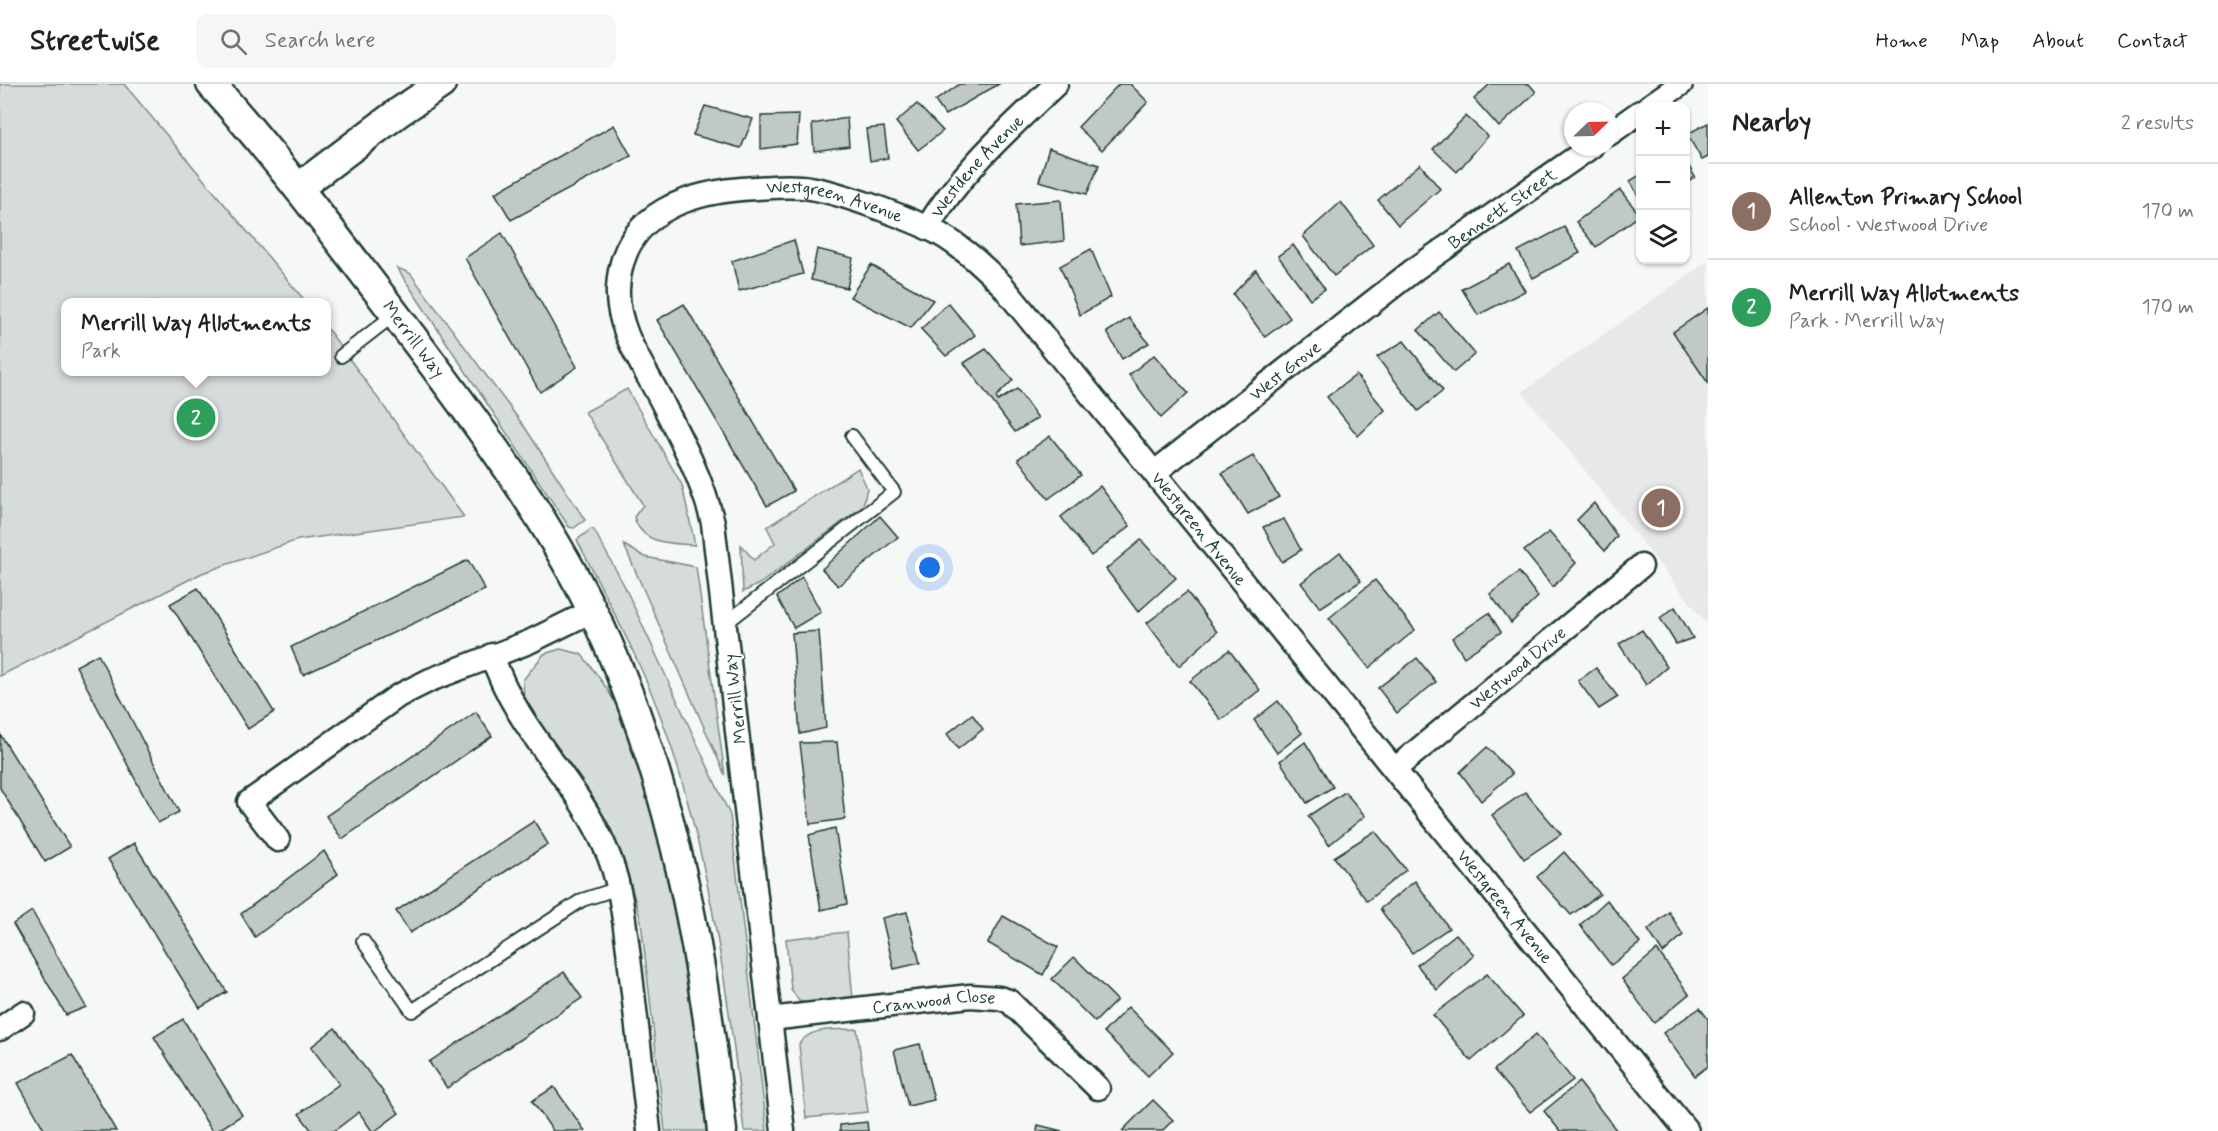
<!DOCTYPE html>
<html lang="en">
<head>
<meta charset="utf-8">
<style>
  :root { --surface:#fff; --page:#f6f6f6; --text:#222; --muted:#767676; --line:#e0e0e0; --accent:#111827 }
  body { margin:0; font-family:Mynerve,sans-serif; background:var(--page); color:var(--text) }
  .controls { position:absolute; right:18px; top:18px; display:grid; overflow:hidden; border-radius:12px; box-shadow:0 2px 4px #0004 }
  .controls button { width:54px; height:54px; display:grid; place-items:center; padding:0; border:0; border-bottom:2px solid var(--line); background:var(--surface); color:var(--text); font:30px sans-serif }
  .compass { position:absolute; left:1564px; top:18px; width:54px; height:54px; border-radius:50%; background:var(--surface); box-shadow:0 2px 4px #0004; rotate:67deg }
  .you { position:absolute; left:930px; top:484px; width:21px; height:21px; margin:-15px; border:4px solid #fff; border-radius:50%; background:#1a73e8; box-shadow:0 0 0 9px #1a73e833 }
  .badge { display:grid; place-items:center; width:39px; height:39px; border-radius:50%; background:var(--accent); color:#fff; font-size:20px; font-weight:700 }
  .pin { position:absolute; translate:-50% -50%; border:3px solid #fff; box-shadow:0 2px 6px #0006 }
  .popup { position:absolute; left:61px; top:214px; width:270px; height:78px; box-sizing:border-box; display:grid; place-content:center; border-radius:12px; background:var(--surface); filter:drop-shadow(0 2px 4px #0005); font-size:20px; white-space:nowrap; color:var(--muted) }
  .popup b { font-size:22px; color:var(--text) }
  .popup::after { content:''; position:absolute; left:50%; top:100%; margin-left:-12px; border:12px solid transparent; border-top-color:var(--surface) }
  .list { margin:0; padding:0; list-style:none }
  h2 { display:flex; justify-content:space-between; align-items:center; height:78px; margin:0; padding:0 24px; font-size:26px }
  h2 small { font-size:20px; font-weight:400; color:var(--muted) }
  .list li { display:grid; grid-template-columns:39px 1fr auto; gap:18px; align-items:center; box-sizing:border-box; height:96px; padding:0 24px; border-top:2px solid var(--line) }
  .list b { display:block; font-size:22px; white-space:nowrap }
  .list p { margin:0; font-size:20px; white-space:nowrap; color:var(--muted) }
  .list em { font-size:20px; font-style:normal; color:var(--muted) }
  .icon { flex:none; width:33px; height:33px; fill:none; stroke:currentColor; stroke-width:2; stroke-linecap:round; stroke-linejoin:round }
  .map { position:relative; flex:none; width:1708px; height:1047px; overflow:hidden }
  header { display:flex; align-items:center; gap:36px; box-sizing:border-box; height:84px; padding:0 30px; background:var(--surface); border-bottom:2px solid var(--line) }
  header strong { font-size:28px }
  nav { display:flex; gap:33px; margin-inline-start:auto; font-size:21px }
  .search { width:420px; height:54px; background:var(--page); display:flex; align-items:center; gap:15px; box-sizing:border-box; padding:0 21px; border-radius:12px; color:var(--muted); font-size:22px }
  main { display:flex }
  aside { flex:1; background:var(--surface) }
  .map>svg:first-child { display:block }
  .built { fill:#e6e9e8 }
  .green { fill:#d6dcdb; stroke:#7a8c88; stroke-width:1.5 }
  .building { fill:#c0c9c6; stroke:#1f3d34; stroke-width:1.5 }
  .lines { fill:none; stroke-linecap:round; stroke-linejoin:round }
  .service-casing { stroke:#1f3d34; stroke-width:16 }
  .minor-casing { stroke:#1f3d34; stroke-width:27 }
  .tertiary-casing { stroke:#1f3d34; stroke-width:33 }
  .service { stroke:#fff; stroke-width:12 }
  .minor { stroke:#fff; stroke-width:22 }
  .tertiary { stroke:#fff; stroke-width:28 }
  .labels { text-anchor:middle; stroke-width:4.5; stroke-linejoin:round; paint-order:stroke }
  .street-label { font-size:18px; fill:#1f3d34; stroke:#fff }
</style>
</head>
<body>
<header>
<strong>Streetwise</strong>
<div class="search"><svg class="icon" aria-label="search" viewBox="0 0 24 24"><circle cx="10" cy="10" r="6"/><path d="M15 15l6 6"/></svg>Search here</div>
<nav><a>Home</a><a>Map</a><a>About</a><a>Contact</a></nav>
</header>
<main>
<div class="map">
<svg width="1708" height="1047" viewBox="0 0 1708 1047">
  <rect width="100%" height="100%" fill="#f6f7f7"/>
  <filter id="ink" filterUnits="userSpaceOnUse"><feTurbulence type="fractalNoise" baseFrequency=".0167" numOctaves="2"/><feDisplacementMap in="SourceGraphic" scale="12" xChannelSelector="R" yChannelSelector="G"/><feConvolveMatrix kernelMatrix="1 2 1 2 8 2 1 2 1" color-interpolation-filters="sRGB"/></filter>
  <g filter="url(#ink)">
    <path class="built" d="M1708 177V541L1522 308Z"/>
    <g class="green">
      <path d="M0 0H124L306 218H65V288H326L327 244 464 433 298 456 202 489 0 592Z"/>
      <path d="M397 184 410 189 526 345 585 436 574 444 569 443Z"/>
      <path d="M627 305 682 401 695 461C670 459 642 461 634 433L643 421 585 328Z"/>
      <path d="M858 384 867 404 863 422 761 499 743 508 741 461 754 476 775 459 767 443Z"/>
      <path d="M591 445 594 446 624 501 730 731 767 1047H744C729 916 710 775 667 650 644 583 609 519 577 456Z"/>
      <path d="M624 461 645 473 696 483 725 691Z"/>
      <path d="M560 565 581 570C594 586 607 603 617 622 633 655 643 690 652 725 682 830 694 939 707 1047H665L641 837 623 773 592 713 524 618 523 596 544 570Z"/>
      <path d="M847 848 853 916 815 920 799 917 791 905 786 855Z"/>
      <path d="M857 945 868 1028 806 1034 799 960C811 942 837 946 857 945Z"/>
    </g>
    <g class="building">
      <path d="M960 0H999L945 31 935 17Z"/>
      <path d="M1119 0H1130L1148 18 1102 66 1078 43Z"/>
      <path d="M1490 0H1529L1536 8 1499 43 1474 15Z"/>
      <path d="M917 20 943 47 918 66 896 38Z"/>
      <path d="M705 22 753 35 741 64 693 51Z"/>
      <path d="M799 31 797 60 761 65V32Z"/>
      <path d="M1466 32 1488 52 1457 88 1433 65Z"/>
      <path d="M847 34 849 62 814 67 812 40Z"/>
      <path d="M1708 39V73L1702 76 1687 50Z"/>
      <path d="M614 41 631 72 511 136 495 109Z"/>
      <path d="M884 43 888 74 870 77 866 45Z"/>
      <path d="M1049 64 1099 81 1087 110 1039 97Z"/>
      <path d="M1686 77 1695 93 1686 100Z"/>
      <path d="M1420 80 1440 105 1398 141 1378 116Z"/>
      <path d="M1640 91V115L1630 97Z"/>
      <path d="M1620 106 1640 131 1596 163 1576 138Z"/>
      <path d="M1061 116 1064 157 1019 162 1016 120Z"/>
      <path d="M1341 118 1373 161 1334 192 1303 152Z"/>
      <path d="M1564 143 1580 169 1533 194 1518 167Z"/>
      <path d="M502 149 577 283 540 308 465 174Z"/>
      <path d="M794 156 803 190 739 207 732 177Z"/>
      <path d="M1293 161 1325 205 1310 215 1278 172Z"/>
      <path d="M817 165 853 174 847 204 811 196Z"/>
      <path d="M1091 165 1111 213 1080 231 1060 182Z"/>
      <path d="M1509 180 1525 207 1478 231 1462 205Z"/>
      <path d="M871 181 933 216 911 244 850 213Z"/>
      <path d="M1256 186 1290 234 1265 253 1233 210Z"/>
      <path d="M948 219 975 251 946 272 921 245Z"/>
      <path d="M684 220 794 407 767 422 657 236Z"/>
      <path d="M1708 224V299L1673 248Z"/>
      <path d="M1439 228 1475 270 1454 288 1418 246Z"/>
      <path d="M1129 234 1149 259 1122 275 1107 248Z"/>
      <path d="M1404 257 1443 307 1418 327 1377 273Z"/>
      <path d="M986 265 1013 296 996 313 998 317 1017 305 1038 334 1015 348 964 279Z"/>
      <path d="M1154 271 1188 309 1161 334 1129 291Z"/>
      <path d="M1356 291 1385 326 1358 352 1327 313Z"/>
      <path d="M1050 352 1081 391 1048 415 1018 375Z"/>
      <path d="M1253 372 1279 413 1248 430 1222 389Z"/>
      <path d="M1100 402 1130 442 1091 472 1061 433Z"/>
      <path d="M1594 419 1617 452 1605 467 1577 436Z"/>
      <path d="M880 432 898 453 838 502 822 485Z"/>
      <path d="M1284 435 1301 466 1282 478 1263 443Z"/>
      <path d="M1549 448 1576 479 1553 503 1524 467Z"/>
      <path d="M1141 456 1176 494 1138 528 1106 485Z"/>
      <path d="M1340 468 1361 497 1320 524 1301 499Z"/>
      <path d="M468 476 485 506 303 591 291 563Z"/>
      <path d="M1519 488 1538 513 1511 539 1490 510Z"/>
      <path d="M802 493 821 528 794 544 777 513Z"/>
      <path d="M1375 496 1415 546 1369 584 1329 534Z"/>
      <path d="M198 504 274 628 248 645 170 520Z"/>
      <path d="M1187 508 1217 548 1179 582 1147 539Z"/>
      <path d="M1675 523 1693 554 1676 560 1660 534Z"/>
      <path d="M1489 529 1501 548 1464 573 1452 554Z"/>
      <path d="M1642 546 1667 583 1646 601 1619 560Z"/>
      <path d="M819 547 826 644 800 650 792 549Z"/>
      <path d="M1229 566 1260 606 1221 636 1190 597Z"/>
      <path d="M98 570 179 728 158 739 76 582Z"/>
      <path d="M1417 574 1436 598 1397 629 1378 604Z"/>
      <path d="M1596 584 1618 613 1599 625 1578 597Z"/>
      <path d="M1278 617 1302 649 1277 669 1254 636Z"/>
      <path d="M476 628 492 652 342 755 326 732Z"/>
      <path d="M972 630 983 645 958 665 947 650Z"/>
      <path d="M0 650 70 763 45 778 0 704Z"/>
      <path d="M837 658 845 735 810 740 800 659Z"/>
      <path d="M1305 658 1333 703 1307 719 1280 677Z"/>
      <path d="M1487 663 1512 690 1481 717 1460 688Z"/>
      <path d="M1345 708 1365 732 1329 761 1308 732Z"/>
      <path d="M1525 708 1561 750 1524 775 1492 731Z"/>
      <path d="M534 737 548 760 410 849 396 827Z"/>
      <path d="M835 744 847 820 821 826 809 751Z"/>
      <path d="M1375 747 1406 786 1367 817 1334 773Z"/>
      <path d="M134 759 227 908 200 924 108 775Z"/>
      <path d="M324 767 338 790 255 853 241 830Z"/>
      <path d="M1564 768 1600 810 1571 831 1537 793Z"/>
      <path d="M1415 797 1449 844 1412 869 1380 825Z"/>
      <path d="M1607 816 1640 859 1611 881 1580 841Z"/>
      <path d="M32 827 86 923 66 931 13 840Z"/>
      <path d="M907 828 920 879 894 885 882 834Z"/>
      <path d="M1669 828 1683 851 1663 869 1648 846Z"/>
      <path d="M1003 832 1058 863 1043 891 988 859Z"/>
      <path d="M1456 850 1474 871 1437 906 1417 881Z"/>
      <path d="M1657 866 1689 910 1654 939 1622 895Z"/>
      <path d="M1074 873 1117 916 1095 938 1052 895Z"/>
      <path d="M564 888 582 914 447 1004 429 978Z"/>
      <path d="M1487 890 1523 932 1471 977 1433 931Z"/>
      <path d="M1128 923 1173 968 1148 992 1104 948Z"/>
      <path d="M1700 924 1708 935V982L1695 992 1663 949Z"/>
      <path d="M183 935 242 1031 217 1047H212L154 953Z"/>
      <path d="M335 944 399 1029 375 1047H372L359 1028 334 1047H312L299 1030 339 1000 311 963Z"/>
      <path d="M1536 950 1573 996 1530 1028 1494 986Z"/>
      <path d="M920 960 934 1016 908 1022 894 966Z"/>
      <path d="M72 971 116 1047H45L18 999Z"/>
      <path d="M1579 998 1617 1047H1560L1544 1027Z"/>
      <path d="M554 1003 585 1047H553L532 1017Z"/>
      <path d="M1153 1016 1173 1036 1162 1047H1122Z"/>
      <path d="M867 1038 868 1047H840V1041Z"/>
      <path d="M1038 1041 1062 1047H1037Z"/>
    </g>
    <g class="lines">
      <g class="service-casing">
        <g id="service">
          <path d="M341 272 395 230"/>
          <path d="M726 539 894 408 852 352"/>
          <path d="M363 857 412 927 582 816 619 804"/>
        </g>
      </g>
      <g class="minor-casing">
        <g id="minor">
          <path d="M1649 22 1681 0"/>
          <path d="M1609 50 1640 28"/>
          <path id="s1" d="M927 144C961 87 1009 45 1056 0"/>
          <path id="s2" d="M1155 388 1415 185 1591 63"/>
          <path d="M492 571C517 648 575 693 605 763 621 798 624 836 629 874 636 932 642 989 649 1047"/>
          <path id="s3" d="M1395 685 1641 482"/>
          <path d="M278 756 249 718 398 612 430 596 529 558 592 527"/>
          <path id="s4" d="M770 935 970 912 999 914 1009 917 1098 1004"/>
          <path d="M0 945 23 929"/>
          <path id="s5" d="M783 1047 713 439C703 398 683 359 664 322 646 285 616 247 618 205 621 127 691 107 756 104 774 103 792 101 810 104 841 109 897 130 926 143 955 156 980 179 1002 201L1687 1047"/>
        </g>
      </g>
      <g class="tertiary-casing">
        <g id="tertiary">
          <path id="s6" d="M211 0C277 74 337 154 398 234 476 337 555 441 608 560 676 714 704 880 722 1047"/>
          <path d="M298 104 399 28 441 0"/>
        </g>
      </g>
      <use href="#service" class="service"/>
      <use href="#minor" class="minor"/>
      <use href="#tertiary" class="tertiary"/>
    </g>
  </g>
  <g class="labels">
    <g class="street-label">
      <text dy="6" stroke="none"><textPath href="#s1" startOffset="80">Westdene Avenue</textPath></text>
      <text dy="6" stroke="none"><textPath href="#s5" startOffset="1138">Westgreen Avenue</textPath></text>
      <text dy="6" stroke="none"><textPath href="#s2" startOffset="436">Bennett Street</textPath></text>
      <text dy="6" stroke="none"><textPath href="#s6" startOffset="326">Merrill Way</textPath></text>
      <text dy="6" stroke="none"><textPath href="#s2" startOffset="165">West Grove</textPath></text>
      <text dy="6" stroke="none"><textPath href="#s5" startOffset="1644">Westgreen Avenue</textPath></text>
      <text dy="6" stroke="none"><textPath href="#s3" startOffset="159">Westwood Drive</textPath></text>
      <text transform="translate(735 615) rotate(-97)" y="6">Merrill Way</text>
      <text dy="6" stroke="none"><textPath href="#s5" startOffset="2130">Westgreen Avenue</textPath></text>
      <text dy="6" stroke="none"><textPath href="#s4" startOffset="165">Cranwood Close</textPath></text>
    </g>
  </g>
</svg>
<div class="controls">
<button>+</button>
<button>−</button>
<button><svg class="icon" aria-label="layers" viewBox="0 0 24 24"><path d="M12 4l9 5-9 5-9-5zM3 14l9 5 9-5"/></svg></button>
</div>
<svg class="compass" viewBox="-18 -18 36 36"><path d="M0-13l5 13h-10z" fill="#e53935"/><path d="M0 13l5-13h-10z" fill="#767676"/></svg>
<div class="you"></div>
<div class="pin badge" style="left:1661px;top:424px;background:#8d6e63">1</div>
<div class="pin badge" style="left:196px;top:334px;background:#2e9e5b">2</div>
<div class="popup"><b>Merrill Way Allotments</b>Park</div>
</div>
<aside>
<h2>Nearby<small>2 results</small></h2>
<ul class="list">
<li><span class="badge" style="background:#8d6e63">1</span><div><b>Allenton Primary School</b><p>School · Westwood Drive</p></div><em>170 m</em></li>
<li><span class="badge" style="background:#2e9e5b">2</span><div><b>Merrill Way Allotments</b><p>Park · Merrill Way</p></div><em>170 m</em></li>
</ul>
</aside>
</main>
</body>
</html>
